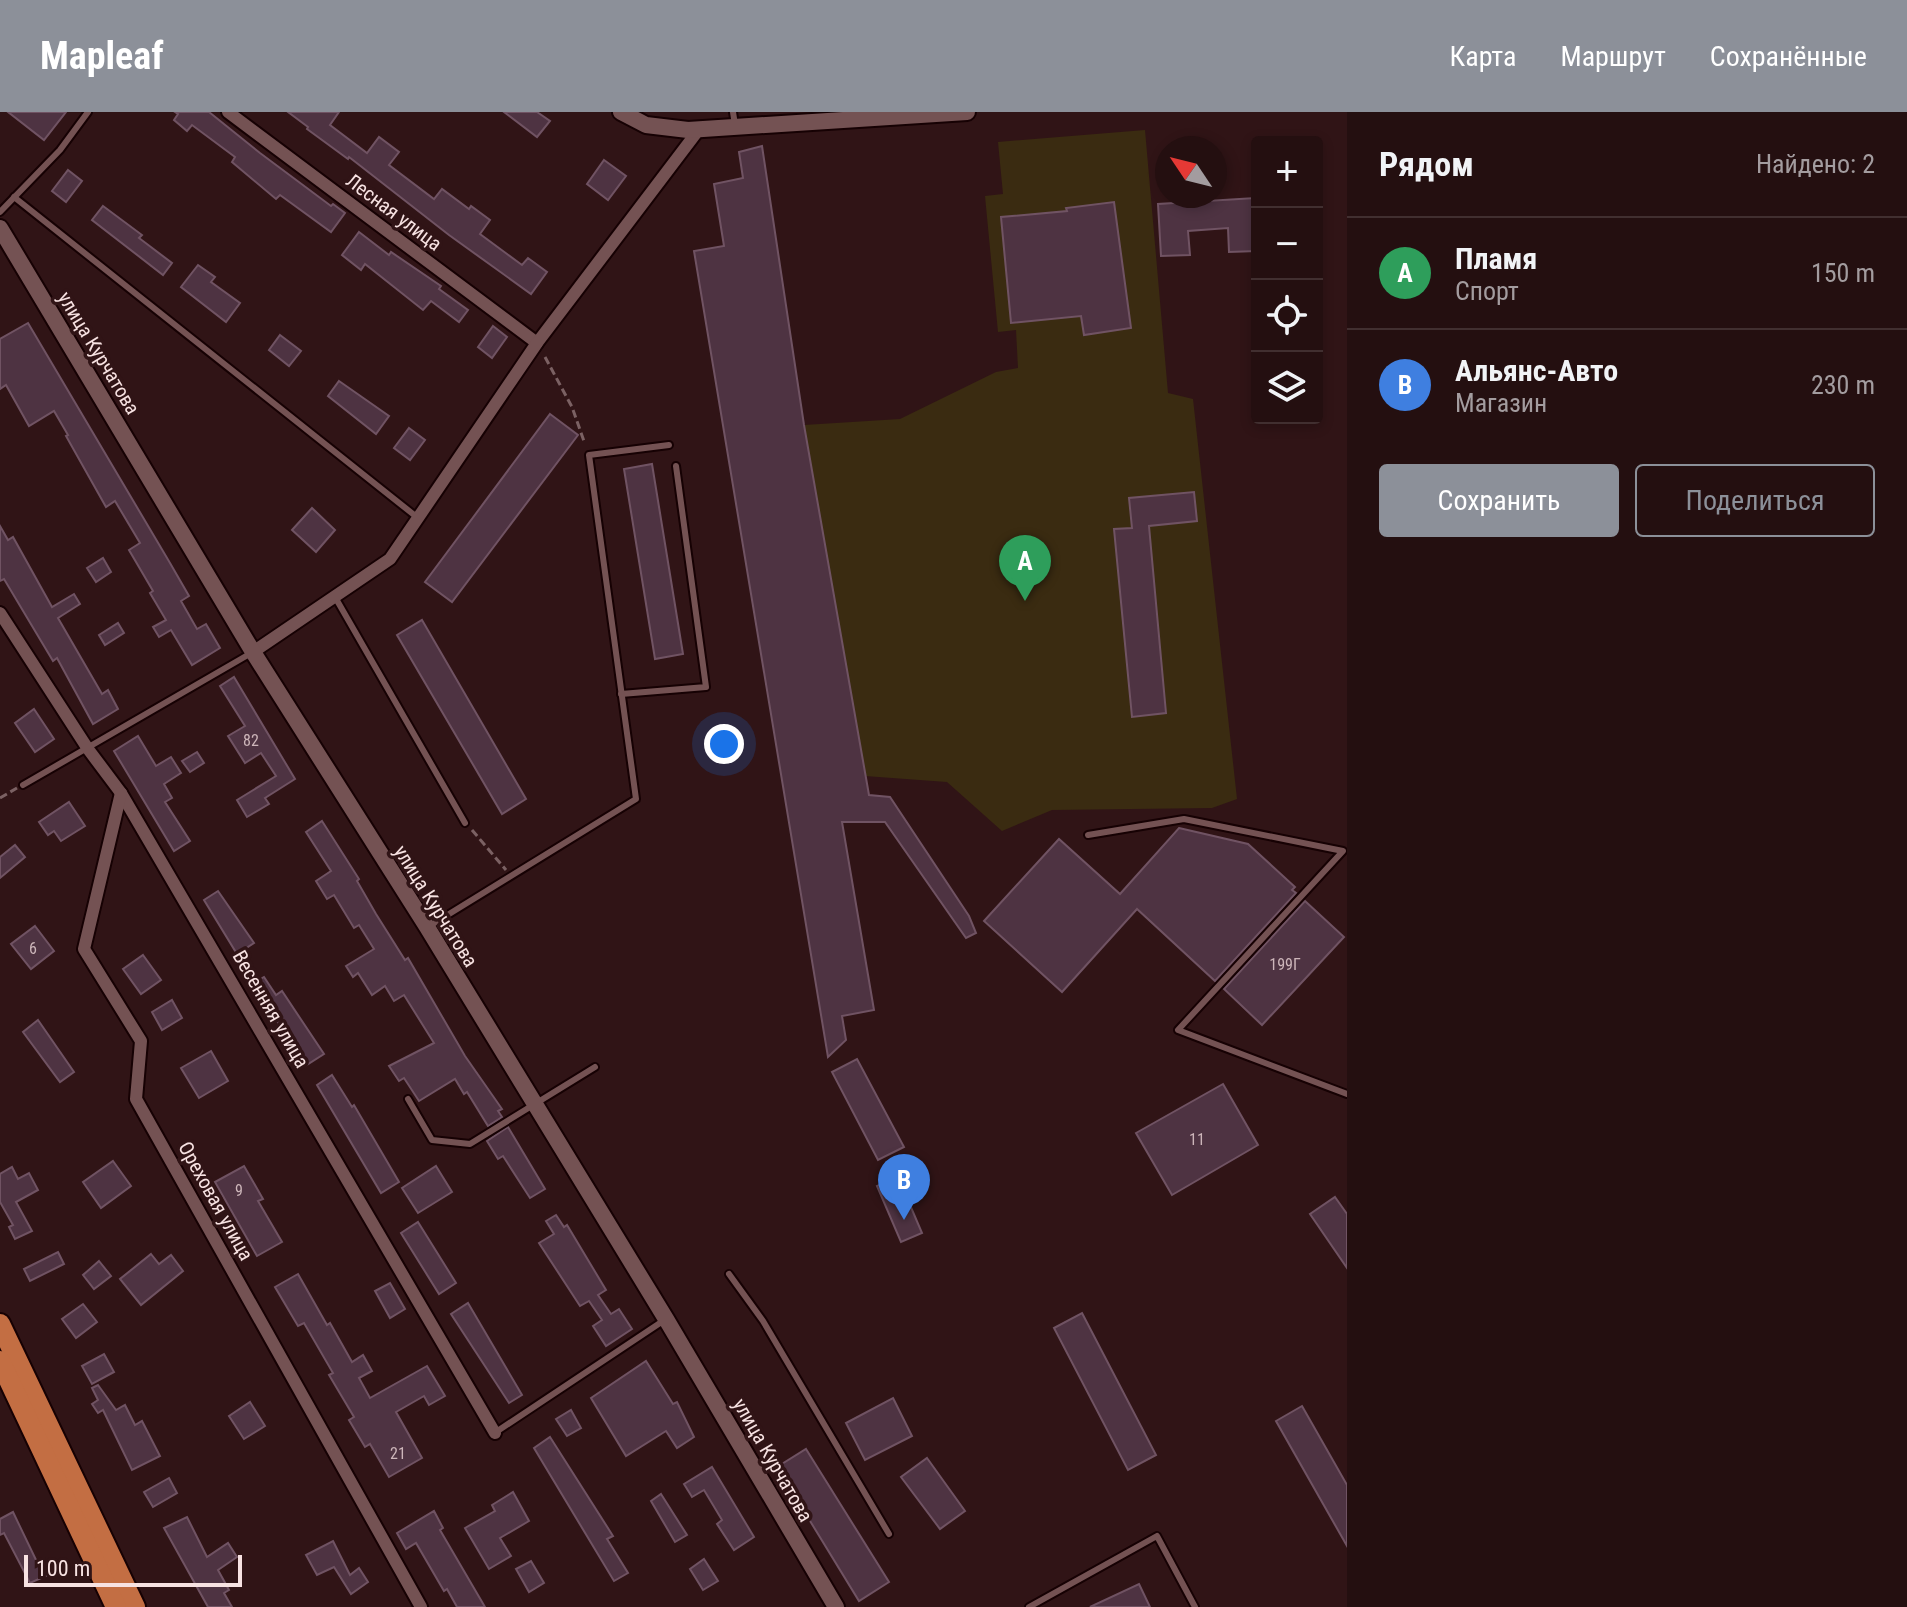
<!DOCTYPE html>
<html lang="ru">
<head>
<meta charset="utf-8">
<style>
  :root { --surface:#240f10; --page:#301d1e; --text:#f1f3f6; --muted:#a39c9f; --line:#412f30; --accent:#8c9099 }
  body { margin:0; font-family:"Roboto Condensed",sans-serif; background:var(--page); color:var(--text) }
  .controls { position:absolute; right:24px; top:24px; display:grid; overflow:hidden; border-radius:8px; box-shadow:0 4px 12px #0003 }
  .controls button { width:72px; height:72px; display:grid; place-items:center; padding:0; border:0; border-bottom:2px solid var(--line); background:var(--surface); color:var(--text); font:40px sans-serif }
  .compass { position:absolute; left:1155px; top:24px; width:72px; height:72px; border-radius:50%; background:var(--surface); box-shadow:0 4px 12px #0003; rotate:305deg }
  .scale { position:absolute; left:24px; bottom:20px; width:218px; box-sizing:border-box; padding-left:8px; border:4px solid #f7e2e2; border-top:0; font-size:22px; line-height:28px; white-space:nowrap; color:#f7e2e2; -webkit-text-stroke:6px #301416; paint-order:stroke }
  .you { position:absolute; left:724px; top:632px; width:28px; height:28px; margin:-20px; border:6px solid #fff; border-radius:50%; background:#1a73e8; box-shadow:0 0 0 12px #1a73e833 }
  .badge { display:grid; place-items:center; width:52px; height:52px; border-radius:50%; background:var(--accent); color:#fff; font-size:26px; font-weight:700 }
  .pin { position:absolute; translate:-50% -66px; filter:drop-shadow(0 2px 4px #0008) }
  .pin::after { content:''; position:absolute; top:42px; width:28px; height:24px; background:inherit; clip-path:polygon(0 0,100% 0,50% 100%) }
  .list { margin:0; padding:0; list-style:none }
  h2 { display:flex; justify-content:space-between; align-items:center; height:104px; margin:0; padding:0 32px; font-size:34px }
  h2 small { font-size:26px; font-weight:400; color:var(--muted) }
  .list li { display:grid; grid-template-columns:52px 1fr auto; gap:24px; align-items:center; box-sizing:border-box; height:112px; padding:0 32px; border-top:2px solid var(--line) }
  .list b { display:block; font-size:30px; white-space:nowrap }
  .list p { margin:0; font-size:26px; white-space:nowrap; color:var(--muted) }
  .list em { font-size:26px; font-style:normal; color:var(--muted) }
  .actions { display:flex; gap:16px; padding:24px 32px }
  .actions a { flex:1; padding:18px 0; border:2px solid var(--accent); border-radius:8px; text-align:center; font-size:28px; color:var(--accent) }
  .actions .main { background:var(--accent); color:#fff }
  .icon { flex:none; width:44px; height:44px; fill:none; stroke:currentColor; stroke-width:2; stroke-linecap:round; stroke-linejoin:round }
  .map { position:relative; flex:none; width:1347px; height:1495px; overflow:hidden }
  header { display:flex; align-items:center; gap:48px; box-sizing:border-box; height:112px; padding:0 40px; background:var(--accent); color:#fff }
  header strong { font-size:38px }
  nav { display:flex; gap:44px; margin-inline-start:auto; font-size:28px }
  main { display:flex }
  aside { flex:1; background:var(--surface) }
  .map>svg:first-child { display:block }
  .green { fill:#3a2b11 }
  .building { fill:#4e3342; stroke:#705363; stroke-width:2 }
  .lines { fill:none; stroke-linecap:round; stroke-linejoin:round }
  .service-casing { stroke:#160103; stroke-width:10 }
  .minor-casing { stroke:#160103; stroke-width:16 }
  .tertiary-casing { stroke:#160103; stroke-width:20 }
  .primary-casing { stroke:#160103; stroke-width:24 }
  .path { stroke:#7b6163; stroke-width:3; stroke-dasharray:8 4; stroke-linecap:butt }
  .service { stroke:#745253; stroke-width:6 }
  .minor { stroke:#745253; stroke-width:12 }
  .tertiary { stroke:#745253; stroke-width:16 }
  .primary { stroke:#c36e43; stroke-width:20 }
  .labels { text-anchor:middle; stroke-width:7; stroke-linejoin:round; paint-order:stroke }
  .number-label { font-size:16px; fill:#cdb6ba }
  .street-label { font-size:20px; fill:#f7e2e2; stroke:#301416 }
</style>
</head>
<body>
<header>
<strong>Mapleaf</strong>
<nav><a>Карта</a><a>Маршрут</a><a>Сохранённые</a></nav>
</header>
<main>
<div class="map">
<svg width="1347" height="1495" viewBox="0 0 1347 1495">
  <rect width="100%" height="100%" fill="#301416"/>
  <path class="green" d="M1145 18 1168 281 1193 287 1237 687 1212 696 1052 698 1002 719 947 670 865 664 804 313 900 307 996 260 1018 256 1016 218 998 220 985 84 1003 82 998 30Z"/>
  <g class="building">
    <path d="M8 0H66L44 28Z"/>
    <path d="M175 0H209L260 41 331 94 333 92 345 101 331 120 280 83 276 87 232 50 235 45 192 13 187 19 174 8 178 2Z"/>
    <path d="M288 0H339L330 13 367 41 379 25 399 40 389 53 434 87 442 77 469 97 471 94 490 108 480 122 522 153 528 146 547 160 531 182 449 123 349 45 348 47 307 17 308 15Z"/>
    <path d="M504 0H537L550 9 537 25Z"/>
    <path d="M762 34 804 313 869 683 890 685 969 804 976 821 966 826 885 710H842L874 898 842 904 846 928 828 945 694 139 724 134 714 72 743 66 739 40Z"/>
    <path d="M604 48 626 64 608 88 587 72Z"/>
    <path d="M68 58 82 69 66 90 52 79Z"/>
    <path d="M1255 86 1257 139 1229 140 1228 116 1188 119 1190 143 1161 144 1158 92Z"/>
    <path d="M1114 90 1131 216 1084 223 1081 204 1011 211 1001 105 1067 99 1066 96Z"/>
    <path d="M103 94 142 123 139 126 172 151 163 163 92 108Z"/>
    <path d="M359 120 389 143 391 140 441 174 439 177 468 198 459 210 431 189 423 198 365 152 361 158 342 143Z"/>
    <path d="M198 153 215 165 211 170 240 191 226 210 181 175Z"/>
    <path d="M28 211 170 451 189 484 181 489 197 517 206 512 220 536 192 553 171 518 159 525 153 515 166 508 150 481 153 479 129 438 140 431 115 389 106 395 66 324 68 323 54 299 29 314 6 273 0 277V227Z"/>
    <path d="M493 214 507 225 492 246 478 235Z"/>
    <path d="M280 223 301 239 289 254 269 238Z"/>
    <path d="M339 269 389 304 376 322 328 284Z"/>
    <path d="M550 302 578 323 452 490 425 470Z"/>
    <path d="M409 316 425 328 410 348 394 336Z"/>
    <path d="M652 352 683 542 655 547 624 357Z"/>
    <path d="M1194 380 1197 409 1149 414 1166 601 1132 605 1114 417 1132 416 1129 386Z"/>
    <path d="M312 396 335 418 316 440 292 418Z"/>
    <path d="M0 414 8 428 13 425 52 495 74 482 80 492 58 506 102 582 108 578 118 597 93 612 57 546 53 549 4 467 0 469Z"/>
    <path d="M103 446 111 460 96 470 87 456Z"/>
    <path d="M422 508 526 687 502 702 397 523Z"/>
    <path d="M118 511 124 521 105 533 99 523Z"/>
    <path d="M234 565 295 667 265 686 269 692 247 705 237 688 276 664 261 641 245 651 228 624 245 614 220 574Z"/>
    <path d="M34 597 54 627 35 640 15 611Z"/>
    <path d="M138 624 156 654 171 645 181 661 164 672 172 686 165 690 190 729 174 739 114 639Z"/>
    <path d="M197 640 204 651 190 660 182 649Z"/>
    <path d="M69 690 85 714 61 729 54 719 48 723 39 710Z"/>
    <path d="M322 709 359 767 357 769 376 802 405 848 408 846 465 944 502 997 498 999 502 1005 488 1014 467 980 464 982 455 967 419 989 404 966 399 969 389 954 434 931 404 883 394 889 385 874 372 883 358 861 353 865 346 854 374 837 359 813 354 816 334 783 327 787 316 769 331 759 306 720Z"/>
    <path d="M1179 716 1248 732 1295 775 1292 778 1296 781 1215 869 1137 797 1062 880 984 809 1059 727 1120 782Z"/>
    <path d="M15 733 25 745 0 766V745Z"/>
    <path d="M218 779 254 831 237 842 204 788Z"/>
    <path d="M1305 789 1344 825 1262 913 1224 877Z"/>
    <path d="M35 814 54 839 31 857 11 832Z"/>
    <path d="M143 843 161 868 141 882 123 857Z"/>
    <path d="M264 865 276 883 282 879 324 942 305 954 260 882 257 884 250 873Z"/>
    <path d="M172 888 182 906 162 918 152 900Z"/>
    <path d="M38 908 74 960 60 970 23 920Z"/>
    <path d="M211 939 228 969 199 986 181 956Z"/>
    <path d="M857 947 904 1035 878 1048 832 960Z"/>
    <path d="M332 963 352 995 354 993 399 1070 381 1081 317 973Z"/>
    <path d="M1223 972 1258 1033 1172 1083 1136 1021Z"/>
    <path d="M508 1015 545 1077 530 1086 503 1044 498 1047 487 1029Z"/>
    <path d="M113 1049 131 1074 101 1096 83 1070Z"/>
    <path d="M244 1054 263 1087 258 1089 282 1130 257 1144 215 1070Z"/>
    <path d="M436 1054 452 1080 418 1101 402 1076Z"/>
    <path d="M12 1055 18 1067 29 1061 38 1078 16 1090 32 1119 15 1127 9 1115 13 1113 0 1090V1062Z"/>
    <path d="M898 1065 922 1121 901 1130 877 1074Z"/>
    <path d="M1335 1085 1347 1102V1156L1310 1102Z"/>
    <path d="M556 1103 564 1115 567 1113 606 1178 598 1183 611 1202 619 1197 632 1217 606 1234 593 1214 602 1208 589 1189 580 1194 539 1131 554 1122 546 1109Z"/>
    <path d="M418 1110 456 1171 439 1182 401 1121Z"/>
    <path d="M58 1140 64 1152 30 1169 24 1157Z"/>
    <path d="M151 1142 159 1152 171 1143 183 1159 141 1193 120 1167Z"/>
    <path d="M99 1149 111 1164 94 1177 83 1163Z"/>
    <path d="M298 1162 327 1213 330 1211 352 1250 363 1243 372 1259 359 1266 370 1286 427 1254 445 1284 429 1293 424 1284 396 1300 422 1346 389 1365 370 1332 365 1335 349 1308 354 1305 329 1263 333 1261 304 1211 298 1214 275 1175Z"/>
    <path d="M390 1171 405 1197 390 1206 375 1179Z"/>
    <path d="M468 1191 522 1283 509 1291 451 1202Z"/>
    <path d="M83 1192 97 1210 76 1226 62 1207Z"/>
    <path d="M1082 1201 1156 1343 1128 1358 1054 1216Z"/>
    <path d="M104 1242 114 1260 92 1272 82 1254Z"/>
    <path d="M646 1249 673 1292 677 1290 694 1325 677 1336 666 1319 626 1344 591 1286Z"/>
    <path d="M98 1273 116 1298 125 1293 135 1313 142 1309 160 1344 132 1358 103 1298 98 1301 92 1292 98 1288 92 1276Z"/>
    <path d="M893 1286 912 1324 865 1348 846 1311Z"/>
    <path d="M250 1290 265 1314 244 1327 229 1304Z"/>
    <path d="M1302 1294 1347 1373V1434L1276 1309Z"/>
    <path d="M571 1298 581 1316 567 1324 556 1307Z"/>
    <path d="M550 1325 613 1424 607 1427 628 1461 614 1469 534 1336Z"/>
    <path d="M806 1337 889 1470 859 1489 777 1355Z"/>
    <path d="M927 1346 965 1399 940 1417 901 1365Z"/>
    <path d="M712 1355 754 1425 734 1438 717 1412 722 1408 704 1378 692 1385 684 1372Z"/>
    <path d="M169 1366 177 1381 153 1395 144 1380Z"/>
    <path d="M513 1380 529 1409 500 1426 511 1444 489 1457 465 1416 495 1399 492 1393Z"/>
    <path d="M661 1382 687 1423 675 1430 651 1389Z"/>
    <path d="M434 1399 443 1416 440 1418 485 1495H457L447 1477 444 1479 416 1431 406 1437 397 1421Z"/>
    <path d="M13 1400 37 1450 40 1448 48 1463 30 1471 4 1421 0 1423V1407Z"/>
    <path d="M187 1405 207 1445 228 1431 237 1445 218 1458 229 1478 224 1481 232 1495H208L164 1416Z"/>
    <path d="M333 1429 350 1463 359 1456 368 1470 351 1482 334 1455 317 1463 306 1443Z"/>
    <path d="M704 1447 718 1469 703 1478 690 1457Z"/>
    <path d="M531 1449 544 1471 529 1480 516 1457Z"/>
    <path d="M1139 1472 1150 1495H1090Z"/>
  </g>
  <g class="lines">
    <g class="service-casing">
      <g id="service">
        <path d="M733 0 735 13"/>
        <path d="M14 85 418 406"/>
        <path d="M0 100 60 38 88 0"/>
        <path d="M335 485 465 711"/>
        <path d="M621 582 706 575 676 354"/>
        <path d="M23 673 253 540"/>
        <path d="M1088 723 1184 707 1343 739 1178 918 1347 982"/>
        <path d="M428 815 636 687 589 343 669 333"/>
        <path d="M408 987 432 1028 470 1032 595 955"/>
        <path d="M729 1162 763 1209 889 1422"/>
        <path d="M496 1320 663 1209"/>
        <path d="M1029 1495 1157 1424 1195 1495"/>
      </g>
    </g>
    <g class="minor-casing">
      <g id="minor">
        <path d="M228 0 537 231"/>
        <path d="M0 501 88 637 121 681 495 1321"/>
        <path d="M253 540 390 447 537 231 700 16"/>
        <path d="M121 681 84 837 141 929 136 987 421 1495"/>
      </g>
    </g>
    <g class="tertiary-casing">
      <g id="tertiary">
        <path d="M621 0 646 13 688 18 967 0"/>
        <path d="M0 116 253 540 427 815 666 1207 836 1495"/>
      </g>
    </g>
    <g class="primary-casing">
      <g id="primary">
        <path d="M0 1212 135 1495"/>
        <path d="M0 1249 116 1495"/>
      </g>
    </g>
    <g class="path">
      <path d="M545 245 572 295 585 332"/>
      <path d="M0 686 17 676"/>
      <path d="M472 718 506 758"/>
    </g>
    <use href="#service" class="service"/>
    <use href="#minor" class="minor"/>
    <use href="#tertiary" class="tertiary"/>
    <use href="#primary" class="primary"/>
  </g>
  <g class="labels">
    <g class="number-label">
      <text x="251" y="634">82</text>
      <text x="33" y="842">6</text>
      <text x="1285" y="858">199Г</text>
      <text x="1197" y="1033">11</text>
      <text x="239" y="1084">9</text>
      <text x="398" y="1347">21</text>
    </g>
    <g class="street-label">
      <text transform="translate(394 100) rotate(37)" y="7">Лесная улица</text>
      <text transform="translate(99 241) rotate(59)" y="7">улица Курчатова</text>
      <text transform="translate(436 794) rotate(58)" y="7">улица Курчатова</text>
      <text transform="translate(271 897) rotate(60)" y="7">Весенняя улица</text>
      <text transform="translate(216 1089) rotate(61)" y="7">Ореховая улица</text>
      <text transform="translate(773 1348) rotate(60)" y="7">улица Курчатова</text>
    </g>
  </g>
</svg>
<div class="controls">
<button>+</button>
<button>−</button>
<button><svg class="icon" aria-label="locate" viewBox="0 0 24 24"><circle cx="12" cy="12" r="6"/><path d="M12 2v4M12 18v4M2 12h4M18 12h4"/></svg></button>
<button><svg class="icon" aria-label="layers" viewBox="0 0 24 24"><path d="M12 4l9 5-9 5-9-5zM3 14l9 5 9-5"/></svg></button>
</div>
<svg class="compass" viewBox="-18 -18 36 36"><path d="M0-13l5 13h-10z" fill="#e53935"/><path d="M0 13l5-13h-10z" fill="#a39c9f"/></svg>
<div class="scale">100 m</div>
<div class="you"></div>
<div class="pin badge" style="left:1025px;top:489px;background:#2e9e5b">A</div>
<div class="pin badge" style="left:904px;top:1108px;background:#3f7fe0">B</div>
</div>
<aside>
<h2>Рядом<small>Найдено: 2</small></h2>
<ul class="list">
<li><span class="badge" style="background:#2e9e5b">A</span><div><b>Пламя</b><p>Спорт</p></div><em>150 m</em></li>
<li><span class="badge" style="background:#3f7fe0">B</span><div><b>Альянс-Авто</b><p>Магазин</p></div><em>230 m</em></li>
</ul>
<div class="actions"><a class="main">Сохранить</a><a>Поделиться</a></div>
</aside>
</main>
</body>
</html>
